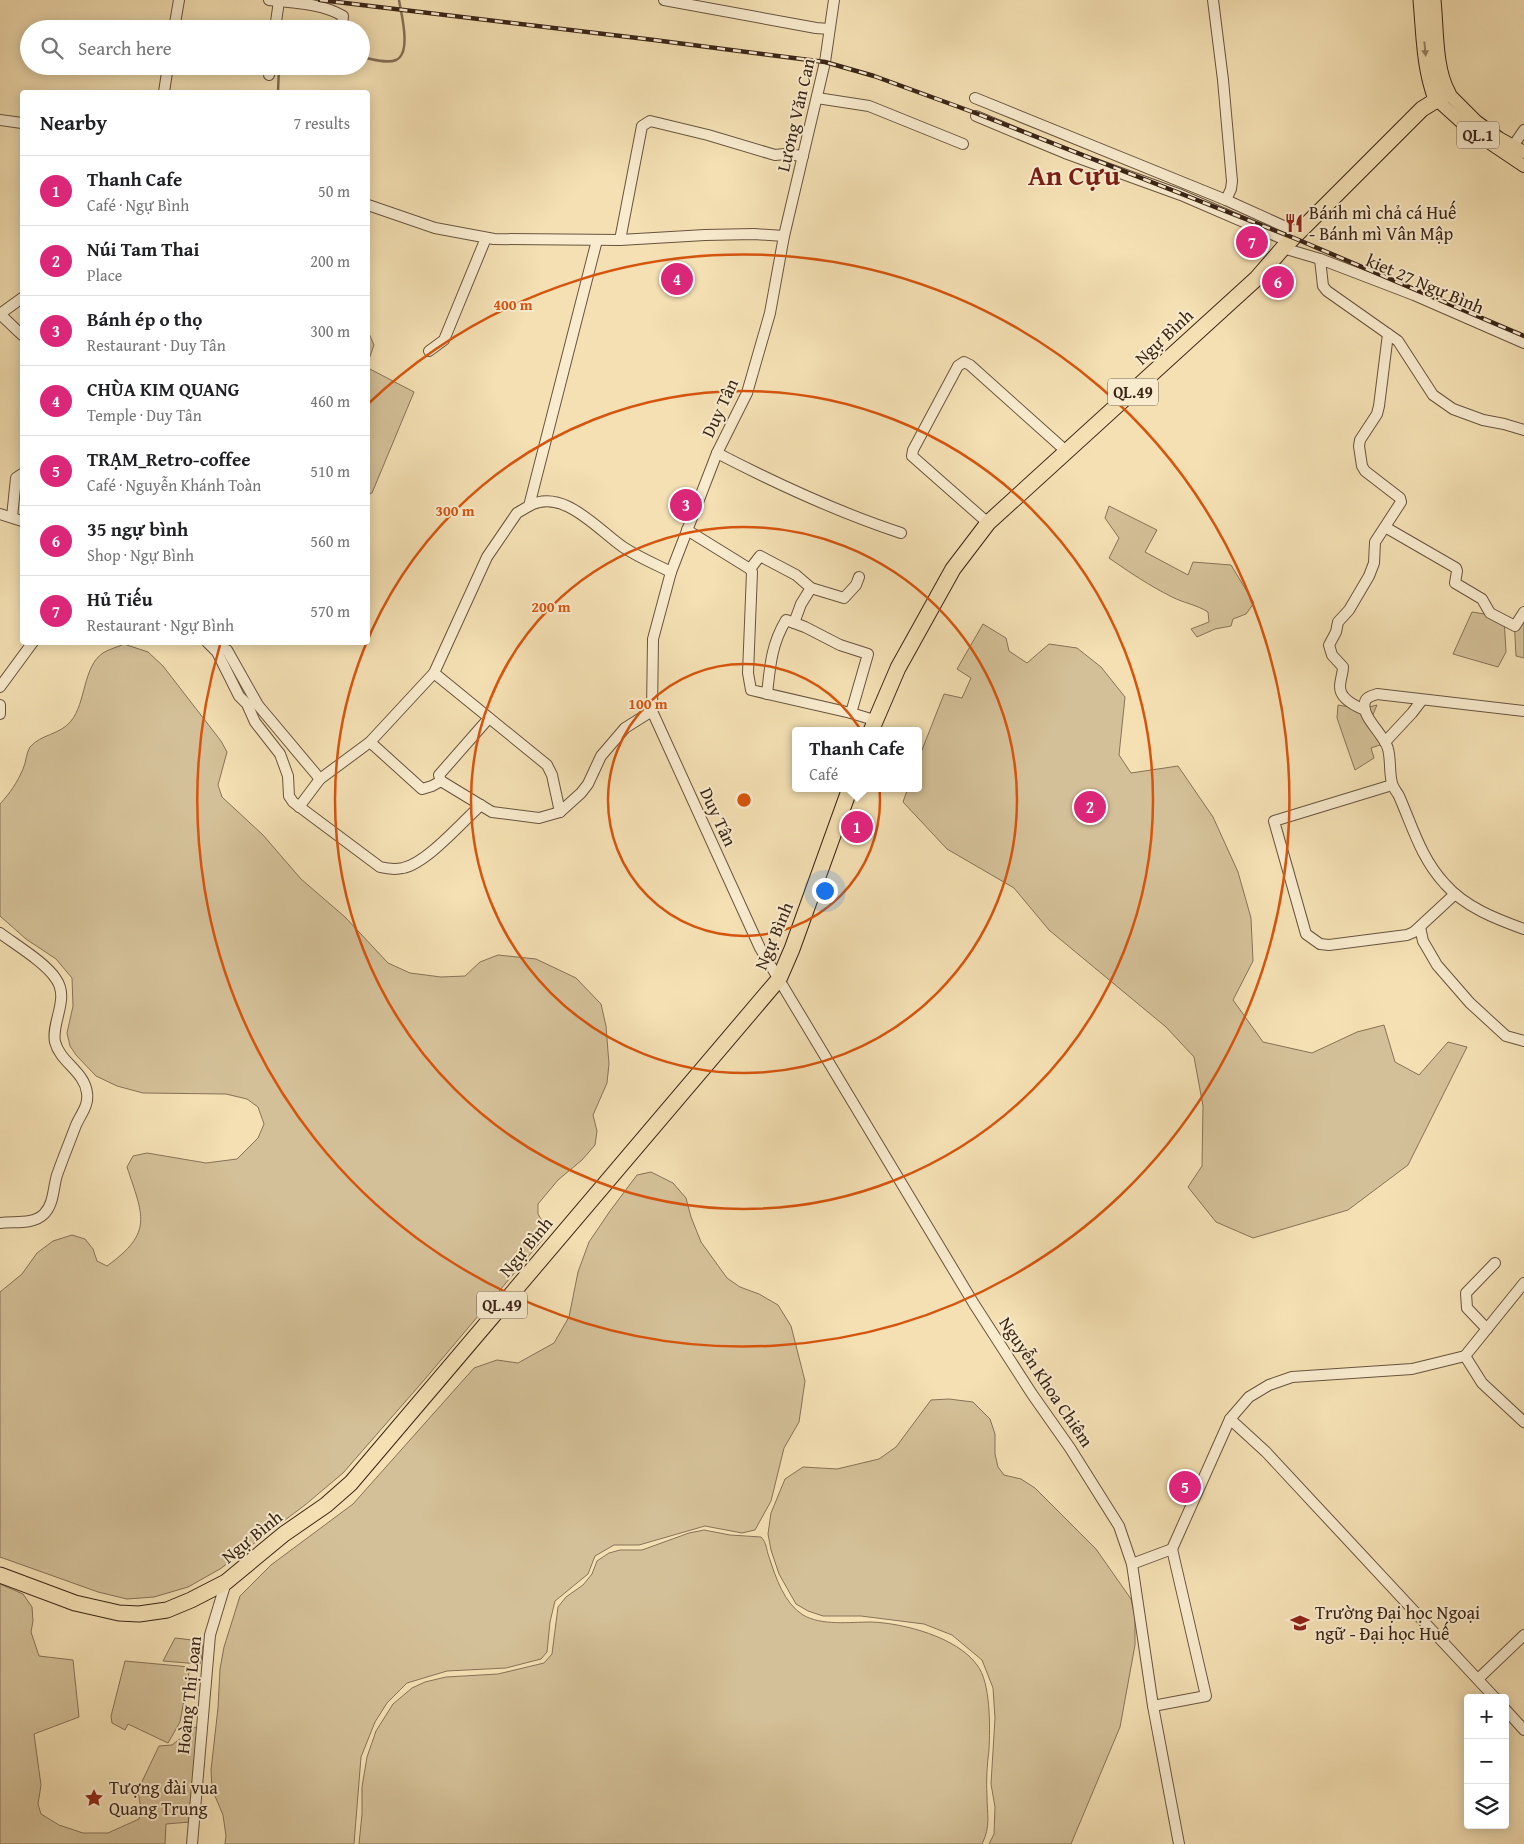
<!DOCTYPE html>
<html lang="en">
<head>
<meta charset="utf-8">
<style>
  :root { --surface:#fff; --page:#f2f2f2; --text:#202124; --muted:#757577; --line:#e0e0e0; --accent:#db2777 }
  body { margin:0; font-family:"Gentium Book Plus",serif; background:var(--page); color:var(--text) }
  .controls { position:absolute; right:15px; bottom:15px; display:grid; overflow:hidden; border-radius:5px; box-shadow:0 2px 12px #0003 }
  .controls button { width:45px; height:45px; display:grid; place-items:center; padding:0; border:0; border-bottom:1px solid var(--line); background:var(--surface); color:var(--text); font:25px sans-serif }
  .you { position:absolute; left:824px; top:890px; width:18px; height:18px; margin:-12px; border:4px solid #fff; border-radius:50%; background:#1a73e8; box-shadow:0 0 0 8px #1a73e833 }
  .badge { display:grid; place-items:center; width:32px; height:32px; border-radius:50%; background:var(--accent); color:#fff; font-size:16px; font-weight:700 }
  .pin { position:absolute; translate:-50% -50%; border:2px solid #fff; box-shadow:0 1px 5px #0006 }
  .popup { position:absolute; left:792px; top:727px; width:130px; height:65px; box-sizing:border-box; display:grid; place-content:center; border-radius:5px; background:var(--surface); filter:drop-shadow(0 1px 4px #0005); font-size:16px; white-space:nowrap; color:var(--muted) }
  .popup b { font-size:19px; color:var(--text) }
  .popup::after { content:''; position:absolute; left:50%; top:100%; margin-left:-10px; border:10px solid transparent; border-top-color:var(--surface) }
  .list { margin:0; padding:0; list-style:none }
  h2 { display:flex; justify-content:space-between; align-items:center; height:65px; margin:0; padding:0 20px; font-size:21px }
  h2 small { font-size:16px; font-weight:400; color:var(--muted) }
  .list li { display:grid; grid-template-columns:32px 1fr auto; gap:15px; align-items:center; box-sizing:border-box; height:70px; padding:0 20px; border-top:1px solid var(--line) }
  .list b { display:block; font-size:19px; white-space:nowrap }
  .list p { margin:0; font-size:16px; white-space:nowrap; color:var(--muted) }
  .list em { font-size:16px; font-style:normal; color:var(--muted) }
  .icon { flex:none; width:28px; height:28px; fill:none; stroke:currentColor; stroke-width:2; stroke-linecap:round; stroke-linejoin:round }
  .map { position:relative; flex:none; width:1524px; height:1844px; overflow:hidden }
  .search { position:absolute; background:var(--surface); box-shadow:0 2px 12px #0003; left:20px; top:20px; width:350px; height:55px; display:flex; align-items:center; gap:12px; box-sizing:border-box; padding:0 18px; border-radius:28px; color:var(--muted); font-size:19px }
  .panel { position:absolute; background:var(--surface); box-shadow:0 2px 12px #0003; left:20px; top:90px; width:350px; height:555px; border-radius:5px }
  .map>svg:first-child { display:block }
  .green { fill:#d4c098; stroke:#877258 }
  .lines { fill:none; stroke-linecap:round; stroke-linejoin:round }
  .stream { stroke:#846f55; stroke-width:2.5 }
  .minor-casing { stroke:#68543e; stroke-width:12 }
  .major-casing { stroke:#3a2517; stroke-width:14 }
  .highway-casing { stroke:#3a2517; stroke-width:17 }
  .minor { stroke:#f8ebce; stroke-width:10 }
  .major { stroke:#f4e0b3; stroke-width:12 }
  .highway { stroke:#f4e0b3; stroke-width:15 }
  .rail-casing { stroke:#3a2517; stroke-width:4.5 }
  .rail { stroke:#f8ebce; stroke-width:2.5; stroke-dasharray:8; stroke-linecap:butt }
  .oneway { fill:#978265 }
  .ring { fill:none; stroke:#d7540d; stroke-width:2.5 }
  .labels { text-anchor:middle; stroke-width:4; stroke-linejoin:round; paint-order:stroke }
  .shield { fill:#f8ebce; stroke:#73604e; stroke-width:1 }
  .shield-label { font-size:16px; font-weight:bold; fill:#3a2517 }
  .street-label { font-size:18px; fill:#3a2517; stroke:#f8ebce }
  .poi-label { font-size:18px; fill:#3a2517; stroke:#f8ebce; text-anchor:start }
  .town-label { font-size:28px; font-weight:bold; fill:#7a1f14; stroke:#f8ebce }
  .centre { fill:#d7540d; stroke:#f8ebce; stroke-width:2.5 }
  .ring-label { font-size:15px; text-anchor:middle; font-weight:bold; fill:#d7540d; stroke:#f8ebce; stroke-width:4; stroke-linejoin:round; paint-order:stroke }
</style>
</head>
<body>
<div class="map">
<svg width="1524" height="1844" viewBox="0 0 1524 1844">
  <rect width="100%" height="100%" fill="#f4e0b3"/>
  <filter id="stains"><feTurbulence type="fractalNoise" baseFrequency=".004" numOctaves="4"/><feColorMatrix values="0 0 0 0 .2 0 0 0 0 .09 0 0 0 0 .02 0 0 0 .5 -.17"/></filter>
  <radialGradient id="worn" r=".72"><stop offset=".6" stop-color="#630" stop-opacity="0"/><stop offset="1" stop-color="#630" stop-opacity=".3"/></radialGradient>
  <g class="green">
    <path d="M368 331 374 345 368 362Z"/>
    <path d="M368 368 414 392 372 493 368 494Z"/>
    <path d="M1109 506 1157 530 1145 552 1188 575 1193 562 1231 565 1254 603 1246 614 1233 619 1231 626 1215 629 1197 637 1191 629 1209 622 1208 612C1197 605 1184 603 1172 597 1150 586 1129 572 1109 558L1119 538 1105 518Z"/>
    <path d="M1472 612 1504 617 1506 652 1498 667 1453 654Z"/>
    <path d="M1514 618 1524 619V658L1516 656Z"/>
    <path d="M983 624 1006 638 1009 651 1027 663 1049 644 1077 648 1101 667 1125 697 1119 755 1131 773 1178 766 1213 817 1238 872 1251 918 1253 961 1233 1000 1263 1042 1312 1053 1357 1032 1384 1025 1395 1062 1419 1075 1448 1042 1467 1047 1408 1165 1348 1210 1253 1238 1216 1222 1188 1187 1202 1166 1203 1106 1194 1057 1166 1027 1049 930 1014 888 947 849 903 802 908 788H918V760L944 694 962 698 971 678 957 669Z"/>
    <path d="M124 644 148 652 163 666 221 741 227 752 218 785 222 797 263 835 301 879 345 917 388 963 410 973 441 977 465 976 480 962 498 955 536 959 576 978 601 1004 606 1026 609 1064 607 1083 593 1115 597 1131 595 1145 582 1160 558 1180 538 1204V1214L546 1228 543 1239 425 1379 343 1473 305 1505 220 1569 188 1587 154 1597 127 1599 98 1592 0 1557V1292L22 1274 37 1253 53 1241 72 1235 85 1239 93 1249 97 1261 107 1266C154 1232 143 1216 127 1167L133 1156 147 1153 206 1163 237 1159 258 1138 264 1124 258 1107 247 1099 226 1094 143 1093 117 1086 96 1076 76 1055 70 1046 67 1033 73 1006 72 978 56 959 26 939 0 916V804C10 793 17 783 23 769 26 763 26 753 30 747 41 734 60 735 71 721 86 703 83 666 103 653 109 649 118 647 124 644Z"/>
    <path d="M1338 705 1361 709 1377 705 1372 717 1380 732V745L1371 748 1374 758 1355 770 1337 718Z"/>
    <path d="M651 1172 673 1183 686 1198 691 1217 701 1242 727 1278 740 1287 759 1294 778 1305 791 1326 805 1381 799 1422 784 1448 771 1501 755 1530 742 1533 705 1526 639 1545H614L595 1556 588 1574 555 1601 550 1622 547 1652 541 1659 506 1668 447 1671 407 1683 387 1703 375 1722 361 1757 354 1844H225L226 1836 223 1815 212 1789 211 1770 218 1708 220 1669 224 1647 240 1596 271 1565 353 1504 474 1368 497 1360 518 1363 554 1343 569 1317 578 1272 589 1242 610 1211 637 1175Z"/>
    <path d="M949 1399 973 1402 990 1419 995 1434V1454L998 1467 1004 1475 1021 1479 1035 1488 1096 1549 1131 1599 1135 1617V1645L1120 1727 1071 1844H989L994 1834 995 1807 991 1784 995 1718 993 1688 982 1660 952 1635 924 1624 861 1616H823L808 1611 796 1604 779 1574 771 1550 768 1534 771 1513 785 1479 803 1467 837 1469 879 1459 896 1447 931 1400Z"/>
    <path d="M704 1530 730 1535 761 1537C767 1543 766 1549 769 1557 776 1578 784 1603 803 1615 822 1626 850 1622 871 1622 903 1623 957 1637 977 1665 991 1682 990 1728 989 1750 987 1765 986 1781 987 1796 987 1814 991 1826 982 1844H359L362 1814V1787L367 1757 376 1731 393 1704 412 1688 425 1682 446 1677 498 1674 544 1663 552 1654 558 1607 566 1597 583 1585 592 1574 597 1561 609 1553 620 1550H642L689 1533Z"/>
    <path d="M0 1584 23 1594 32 1607 33 1621 31 1632 39 1656 73 1660 79 1717 34 1734 41 1785 38 1804 41 1814 59 1825 83 1833H108L139 1819 141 1810 138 1790 159 1746 172 1745 195 1727 198 1729 190 1822 166 1824 165 1844H0Z"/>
    <path d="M175 1638 201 1641 203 1651 200 1664 163 1661Z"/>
    <path d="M125 1661 190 1667 180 1722 168 1743 128 1724 125 1730 112 1723 111 1716Z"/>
  </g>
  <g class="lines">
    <g class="stream">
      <path d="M361 57C371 59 387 64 396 60 412 53 401 13 399 0"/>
      <path d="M278 92 279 66"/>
    </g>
    <g class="minor-casing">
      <g id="minor">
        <path d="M269 0C293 3 321 3 343 16L342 29"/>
        <path d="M664 0 816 28 829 29"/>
        <path d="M834 0 825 62 784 236 770 313 747 393 717 453 671 572 653 639 652 711 760 948 974 1304 1032 1394 1070 1448 1119 1526 1132 1564 1153 1706 1179 1844"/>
        <path d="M174 29 179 0"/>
        <path d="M275 29 279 1"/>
        <path d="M269 75 270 66"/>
        <path d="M164 92 168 66"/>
        <path d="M817 98 869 106 963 144"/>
        <path d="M975 98 1226 200 1231 189 1232 181 1223 80 1213 0"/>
        <path d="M976 116 1065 153 1181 195 1290 242"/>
        <path d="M0 120 22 123"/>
        <path d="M1513 146 1524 130"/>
        <path d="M1226 200 1299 233"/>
        <path d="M368 205 435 228 494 239 620 240 705 235 754 234 784 236"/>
        <path d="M620 240 642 126 650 121 708 135 775 155 785 154 803 156"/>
        <path d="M1283 248 1320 259 1414 295 1524 343"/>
        <path d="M1320 259 1323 286 1327 291 1398 341 1433 395 1453 409 1483 420 1504 424 1524 430"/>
        <path d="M0 314 22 335"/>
        <path d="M0 314 22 298"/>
        <path d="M429 351 444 340 486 238"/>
        <path d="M717 453C777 484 837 512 901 533"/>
        <path d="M529 506C563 487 598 530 623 547 638 557 655 564 671 572"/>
        <path d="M0 514 22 521"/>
        <path d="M12 517 16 478 22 474"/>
        <path d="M988 523 912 456 913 450 958 366 964 362 970 365 1066 451"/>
        <path d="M1385 527 1456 568 1457 571 1455 583 1482 599 1490 613 1515 626 1524 612"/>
        <path d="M687 530 750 569 752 572 748 673 751 690 851 713 874 720"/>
        <path d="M750 569 760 556 796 575 811 588 844 598 856 585 859 577"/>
        <path d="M794 623 801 604 811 588"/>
        <path d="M207 642 217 652 239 696 247 704 255 722 280 754 288 776 289 796 293 802 380 867C388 869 395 870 403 868 427 863 462 822 481 805"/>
        <path d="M212 646 227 650 258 705 320 779"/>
        <path d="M434 673 547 765 552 775 560 812"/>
        <path d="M0 687 33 642"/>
        <path d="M767 694C770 667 771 645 786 620L805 627 840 645 868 654 851 713"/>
        <path d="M0 705V714"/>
        <path d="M1365 710C1355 706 1340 699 1340 687 1340 680 1343 673 1343 667L1332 655 1329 645 1336 632 1338 622 1349 610 1369 576 1374 563 1375 542 1401 502 1400 498 1365 471 1362 466 1359 446 1360 440 1377 414 1379 406 1388 334"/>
        <path d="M1524 711 1377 694C1372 696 1366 697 1365 702 1360 716 1385 735 1388 749 1391 760 1389 772 1392 783 1393 788 1397 792 1399 796 1413 828 1421 858 1445 884 1465 907 1496 919 1524 929"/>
        <path d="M489 718 439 775 441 781 492 812 539 818 560 812 581 793 588 784 601 756 625 728 652 711"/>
        <path d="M370 742 422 789 432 786 441 781"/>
        <path d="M1385 742 1412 713 1422 700"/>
        <path d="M1392 785 1274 821 1306 934 1320 944 1329 945 1407 935 1414 932 1455 894"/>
        <path d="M299 807 320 779 370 742 434 673 487 557 517 513 529 506 597 240"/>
        <path d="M1420 927 1423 941 1437 965 1470 1003 1506 1036 1524 1041"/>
        <path d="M0 933C16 945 46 963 56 979 70 999 51 1022 55 1042 60 1062 85 1072 87 1093 89 1105 81 1114 76 1125 70 1141 63 1158 57 1175 53 1188 54 1204 44 1214 33 1225 14 1221 0 1223"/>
        <path d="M1487 1329 1467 1308 1466 1293 1495 1263"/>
        <path d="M1465 1356 1482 1383 1524 1422"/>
        <path d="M1230 1419 1266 1452 1495 1698"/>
        <path d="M1132 1564 1172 1549 1230 1419 1249 1397 1269 1385 1292 1377 1412 1369 1465 1356 1524 1283"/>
        <path d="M1478 1679 1524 1635"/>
        <path d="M1153 1706 1206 1696 1172 1549"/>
        <path d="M1505 1709 1524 1730"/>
        <path d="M192 1844 210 1635 226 1582"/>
      </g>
    </g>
    <g class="major-casing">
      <g id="major">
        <path d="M1448 93 1476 121 1499 138 1524 152"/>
        <path d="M1436 99 1469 129 1524 166"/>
      </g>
    </g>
    <g class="highway-casing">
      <g id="highway">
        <path d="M1421 0C1424 33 1424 68 1436 99"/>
        <path d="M871 731 898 668 953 569 988 523 1257 278 1283 248 1422 109 1448 93C1434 69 1436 27 1433 0"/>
        <path d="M0 1575 75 1603 119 1613 139 1614 167 1610 191 1600 226 1582 284 1534 326 1505 351 1483 779 979 792 949 850 788"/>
      </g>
    </g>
    <use href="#minor" class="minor"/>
    <use href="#major" class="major"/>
    <use href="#highway" class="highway"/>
    <g class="rail-casing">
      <path id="rail" d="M320 0 654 40 825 62 874 76 978 114 1294 238 1524 336"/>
    </g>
    <use href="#rail" class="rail"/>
  </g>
  <defs><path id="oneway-solid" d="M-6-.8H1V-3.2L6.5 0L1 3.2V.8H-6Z" transform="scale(1.25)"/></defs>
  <use class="oneway" href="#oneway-solid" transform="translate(1425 49) rotate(85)"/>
  <g class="ring">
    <circle cx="744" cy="800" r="136"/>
    <circle cx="744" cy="800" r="273"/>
    <circle cx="744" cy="800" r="409"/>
    <path d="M368 404A546 546 0 1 1 220 645"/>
  </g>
  <defs>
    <g id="restaurant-bare" transform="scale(1.5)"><path d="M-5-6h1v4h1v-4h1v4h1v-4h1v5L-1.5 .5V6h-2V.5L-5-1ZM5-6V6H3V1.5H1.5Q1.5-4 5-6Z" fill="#8f2418" stroke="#f8ebce" stroke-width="2.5" paint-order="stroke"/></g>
    <g id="university-bare" transform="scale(1.5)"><path d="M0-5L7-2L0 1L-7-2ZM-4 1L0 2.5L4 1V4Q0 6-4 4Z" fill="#8f2418" stroke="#f8ebce" stroke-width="2.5" paint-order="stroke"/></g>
    <g id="sight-bare" transform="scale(1.5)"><path d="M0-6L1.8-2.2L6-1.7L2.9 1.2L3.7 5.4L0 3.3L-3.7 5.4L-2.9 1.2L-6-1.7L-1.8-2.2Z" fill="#8f2418" stroke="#f8ebce" stroke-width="2.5" paint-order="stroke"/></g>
  </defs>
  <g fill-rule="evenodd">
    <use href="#restaurant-bare" x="1294" y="223"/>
    <use href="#university-bare" x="1300" y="1623"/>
    <use href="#sight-bare" x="94" y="1798"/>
  </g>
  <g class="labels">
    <g class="shield">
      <rect x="1457" y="121.5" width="42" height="27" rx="4"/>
      <rect x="1108" y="378.5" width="50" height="27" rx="4"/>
      <rect x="477" y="1291.5" width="50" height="27" rx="4"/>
    </g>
    <g class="shield-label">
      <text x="1478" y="141">QL.1</text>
      <text x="1133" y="398">QL.49</text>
      <text x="502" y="1311">QL.49</text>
    </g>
    <g class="street-label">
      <text transform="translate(796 115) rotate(-77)" y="6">Lương Văn Can</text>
      <text transform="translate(1425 284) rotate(23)" y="6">kiet 27 Ngự Bình</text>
      <text transform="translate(1164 337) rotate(-43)" y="6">Ngự Bình</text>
      <text transform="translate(720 408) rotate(-65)" y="6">Duy Tân</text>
      <text transform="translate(718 817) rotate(65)" y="6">Duy Tân</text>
      <text transform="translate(774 936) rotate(-67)" y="6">Ngự Bình</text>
      <text transform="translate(526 1247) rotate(-50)" y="6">Ngự Bình</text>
      <text transform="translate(1046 1382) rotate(56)" y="6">Nguyễn Khoa Chiêm</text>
      <text transform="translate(252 1537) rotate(-39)" y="6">Ngự Bình</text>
      <text transform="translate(189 1695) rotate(-84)" y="6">Hoàng Thị Loan</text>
    </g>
    <g class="poi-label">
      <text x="1309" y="219">Bánh mì chả cá Huế<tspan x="1309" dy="21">- Bánh mì Vân Mập</tspan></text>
      <text x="1315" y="1619">Trường Đại học Ngoại<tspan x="1315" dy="21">ngữ - Đại học Huế</tspan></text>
      <text x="109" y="1794">Tượng đài vua<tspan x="109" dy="21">Quang Trung</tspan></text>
    </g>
    <g class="town-label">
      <text x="1074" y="185">An Cựu</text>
    </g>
  </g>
  <circle cx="744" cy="800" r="8" class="centre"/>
  <g class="ring-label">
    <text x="513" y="310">400 m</text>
    <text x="455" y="516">300 m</text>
    <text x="551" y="612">200 m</text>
    <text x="648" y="709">100 m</text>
  </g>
  <rect width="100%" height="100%" filter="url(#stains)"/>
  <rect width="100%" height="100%" fill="url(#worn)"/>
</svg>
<div class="controls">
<button>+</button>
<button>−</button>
<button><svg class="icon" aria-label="layers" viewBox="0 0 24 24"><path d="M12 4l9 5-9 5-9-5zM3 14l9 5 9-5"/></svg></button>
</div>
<div class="you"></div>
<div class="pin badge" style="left:857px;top:827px">1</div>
<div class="popup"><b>Thanh Cafe</b>Café</div>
<div class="pin badge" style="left:1090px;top:807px">2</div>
<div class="pin badge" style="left:686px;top:505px">3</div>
<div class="pin badge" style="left:677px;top:279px">4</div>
<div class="pin badge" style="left:1185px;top:1487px">5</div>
<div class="pin badge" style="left:1278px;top:282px">6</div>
<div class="pin badge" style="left:1252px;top:242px">7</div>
<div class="search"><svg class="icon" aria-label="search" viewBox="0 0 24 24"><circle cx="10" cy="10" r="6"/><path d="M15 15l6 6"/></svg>Search here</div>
<section class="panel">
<h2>Nearby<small>7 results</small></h2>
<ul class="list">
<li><span class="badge">1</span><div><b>Thanh Cafe</b><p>Café · Ngự Bình</p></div><em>50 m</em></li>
<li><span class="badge">2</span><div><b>Núi Tam Thai</b><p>Place</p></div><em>200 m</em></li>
<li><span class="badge">3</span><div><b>Bánh ép o thọ</b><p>Restaurant · Duy Tân</p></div><em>300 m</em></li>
<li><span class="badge">4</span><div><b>CHÙA KIM QUANG</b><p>Temple · Duy Tân</p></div><em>460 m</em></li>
<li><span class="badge">5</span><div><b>TRẠM_Retro-coffee</b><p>Café · Nguyễn Khánh Toàn</p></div><em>510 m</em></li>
<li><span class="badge">6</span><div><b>35 ngự bình</b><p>Shop · Ngự Bình</p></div><em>560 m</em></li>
<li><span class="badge">7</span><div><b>Hủ Tiếu</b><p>Restaurant · Ngự Bình</p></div><em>570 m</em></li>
</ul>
</section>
</div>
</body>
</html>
